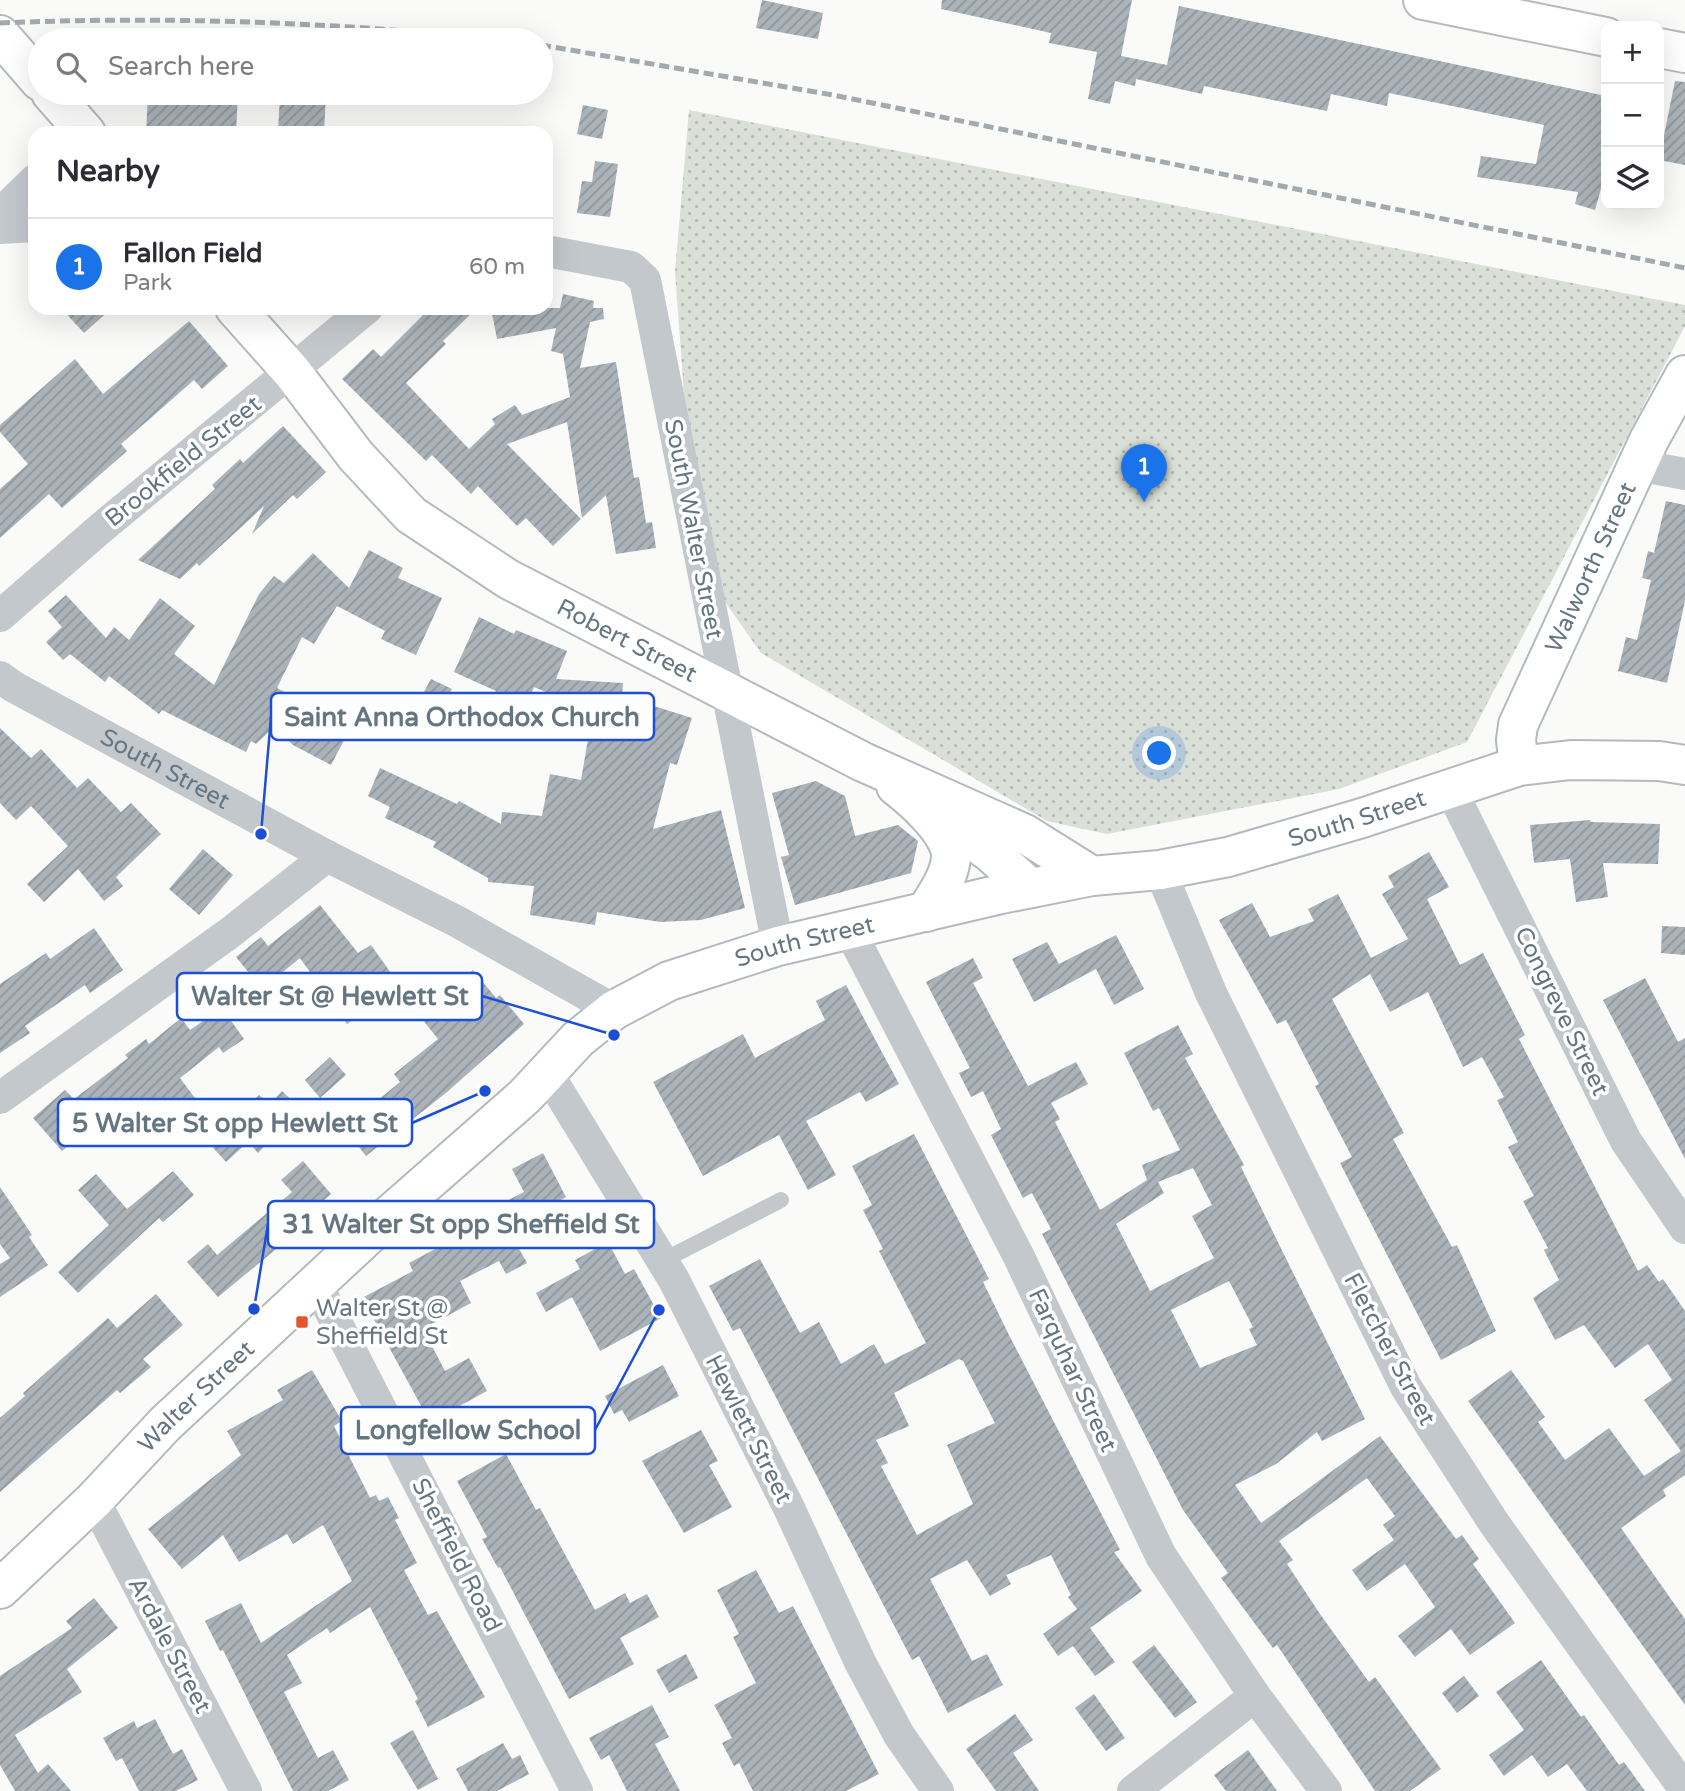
<!DOCTYPE html>
<html lang="en">
<head>
<meta charset="utf-8">
<style>
  :root { --surface:#fff; --page:#f7f7f7; --text:#2b2b33; --muted:#7c7c81; --line:#e1e1e2; --accent:#1a73e8 }
  body { margin:0; font-family:"Varela Round",sans-serif; background:var(--page); color:var(--text) }
  .controls { position:absolute; right:21px; top:21px; display:grid; overflow:hidden; border-radius:14px; box-shadow:0 7px 28px #0002 }
  .controls button { width:63px; height:63px; display:grid; place-items:center; padding:0; border:0; border-bottom:2px solid var(--line); background:var(--surface); color:var(--text); font:35px sans-serif }
  .you { position:absolute; left:1160px; top:754px; width:24px; height:24px; margin:-18px; border:5px solid #fff; border-radius:50%; background:#1a73e8; box-shadow:0 0 0 10px #1a73e833 }
  .badge { display:grid; place-items:center; width:46px; height:46px; border-radius:50%; background:var(--accent); color:#fff; font-size:23px; font-weight:700 }
  .pin { position:absolute; translate:-50% -58px; filter:drop-shadow(0 2px 4px #0008) }
  .pin::after { content:''; position:absolute; top:37px; width:24px; height:21px; background:inherit; clip-path:polygon(0 0,100% 0,50% 100%) }
  .list { margin:0; padding:0; list-style:none }
  h2 { display:flex; justify-content:space-between; align-items:center; height:91px; margin:0; padding:0 28px; font-size:30px }
  h2 small { font-size:23px; font-weight:400; color:var(--muted) }
  .list li { display:grid; grid-template-columns:46px 1fr auto; gap:21px; align-items:center; box-sizing:border-box; height:98px; padding:0 28px; border-top:2px solid var(--line) }
  .list b { display:block; font-size:26px; white-space:nowrap }
  .list p { margin:0; font-size:23px; white-space:nowrap; color:var(--muted) }
  .list em { font-size:23px; font-style:normal; color:var(--muted) }
  .icon { flex:none; width:38px; height:38px; fill:none; stroke:currentColor; stroke-width:2; stroke-linecap:round; stroke-linejoin:round }
  .map { position:relative; flex:none; width:1685px; height:1791px; overflow:hidden }
  .search { position:absolute; background:var(--surface); box-shadow:0 7px 28px #0002; left:28px; top:28px; width:525px; height:77px; display:flex; align-items:center; gap:18px; box-sizing:border-box; padding:0 24px; border-radius:38px; color:var(--muted); font-size:26px }
  .panel { position:absolute; background:var(--surface); box-shadow:0 7px 28px #0002; left:28px; top:126px; width:525px; height:189px; border-radius:21px }
  .map>svg:first-child { display:block }
  .park { fill:url(#park-dots) }
  .building { fill:url(#building-hatch); fill-rule:evenodd }
  .lines { fill:none; stroke-linecap:round; stroke-linejoin:round }
  .secondary-casing { stroke:#b3babf; stroke-width:42 }
  .primary-casing { stroke:#b5babe; stroke-width:42 }
  .lane { stroke:#c3c8cc; stroke-width:16 }
  .street { stroke:#c3c8cc; stroke-width:32 }
  .secondary { stroke:#fff; stroke-width:38 }
  .primary { stroke:#fff; stroke-width:38 }
  .rail { stroke:#a2aab0; stroke-width:5; stroke-dasharray:10 5; stroke-linecap:butt }
  .poi-dot { fill:#e4572e; stroke:#fff; stroke-width:2.5 }
  .labels { text-anchor:middle; stroke-width:7; stroke-linejoin:round; paint-order:stroke }
  .street-label { font-size:24px; fill:#657683; stroke:#fff }
  .poi-label { font-size:24px; fill:#657683; stroke:#fff; text-anchor:start }
  .leader { fill:none; stroke:#1d4ed8; stroke-width:2.5 }
  .callout-dot { fill:#1d4ed8; stroke:#fff; stroke-width:2.5 }
  .callout { fill:#fff; stroke:#1d4ed8; stroke-width:2.5 }
  .callout-label { font-size:26px; text-anchor:middle; font-weight:bold; fill:#657683 }
</style>
</head>
<body>
<div class="map">
<svg width="1685" height="1791" viewBox="0 0 1685 1791">
  <defs>
    <pattern id="park-dots" width="8" height="8" patternUnits="userSpaceOnUse" patternTransform="scale(1.75)"><rect width="8" height="8" fill="#dadfd7"/><path d="M2 2h.1M6 6h.1" fill="none" stroke="#b4b9b4" stroke-width="1.8" stroke-linecap="round"/></pattern>
    <pattern id="building-hatch" width="6" height="6" patternUnits="userSpaceOnUse" patternTransform="scale(1.75)"><rect width="6" height="6" fill="#aab3b9"/><path d="M-1 1l2-2M0 6l6-6M5 7l2-2" fill="none" stroke="#8e969c"/></pattern>
  </defs>
  <rect width="100%" height="100%" fill="#fafaf8"/>
  <path class="park" d="M689 110 1685 305V326L1467 742 1339 789 1107 834 1047 821 761 653 704 572 687 433 675 272Z"/>
  <g class="building">
    <path d="M762 0 823 13 818 39 756 28Z"/>
    <path d="M942 0H1132L1121 56 1167 65 1179 6 1606 96V171L1595 210 1575 204 1578 192 1477 177 1481 156 1536 164 1544 125 1389 93 1387 106 1331 94 1327 111 1204 86 1202 94 1136 79 1135 86 1115 81 1110 104 1088 99 1097 52 1049 43 1051 33 941 9Z"/>
    <path d="M1675 81 1685 82V165L1659 160Z"/>
    <path d="M177 93H238L236 133H146L148 95 176 97Z"/>
    <path d="M280 93H326L324 133H278Z"/>
    <path d="M583 105 608 110 602 139 577 134Z"/>
    <path d="M595 161 618 164 610 217 577 213 582 181 592 182Z"/>
    <path d="M563 294 594 301 593 308H603L604 319 590 322 580 368 616 362 634 478 639 477 646 523 652 522 656 548 616 554 606 495 582 518 567 422 507 444 581 519 553 546 526 518 517 526 478 486 471 494 432 455 426 461 342 379 373 349 381 357 430 308H477L443 341 446 344 406 383 469 449 495 424 492 419 515 405 522 415 570 397 563 354 551 351 556 328 497 339 491 308H560Z"/>
    <path d="M61 308H112L84 333Z"/>
    <path d="M189 321 228 366 202 389 194 380 121 444 127 451 62 508 49 494 0 538V489L28 464 0 432V425L75 359 103 394Z"/>
    <path d="M283 426 326 472 297 499 293 495 252 534 264 506 199 566 197 563 180 579 138 560 215 489 212 485 240 459 243 463Z"/>
    <path d="M1666 501 1685 505V601L1667 683 1618 671 1626 637 1637 640 1651 580 1642 578 1648 551 1654 553Z"/>
    <path d="M369 550 403 568 398 578 442 598 416 655 381 639 385 631 337 606 314 644 302 637 277 688 351 727 331 765 293 745 274 727 256 744 251 741 246 752 162 710 159 714 109 676 105 682 70 654 63 660 46 642 62 627 48 611 66 595 106 638 114 627 129 640 160 598 195 626 174 654 214 685 259 594 274 576 284 583 313 553 349 588Z"/>
    <path d="M479 617 514 634 516 630 567 651 556 679 623 683 622 696 692 718 677 765 670 763 653 829 721 810 745 908 701 920 660 922 597 912 595 925 530 915 534 886 488 882V878L433 847 436 842 385 818 390 807 368 796 380 768 457 804 459 801 501 824 502 812 542 816 550 774 581 780 592 716 573 715 574 704 534 687 513 740 482 727 496 691 454 672Z"/>
    <path d="M431 679 452 689 440 711 419 701Z"/>
    <path d="M0 728 31 758 41 749 77 788 88 778 121 812 131 803 161 834 116 877 123 886 104 901 78 869 44 902 27 884 68 846 31 806 16 820 0 803Z"/>
    <path d="M816 781 845 796 855 836 898 825 918 841 911 873 795 905 781 857 789 855 772 793Z"/>
    <path d="M1590 820 1591 822 1660 824 1658 864 1603 863 1608 897 1576 902 1570 859 1534 863 1530 825Z"/>
    <path d="M203 849 233 875 199 915 169 889Z"/>
    <path d="M1429 852 1449 887 1427 899 1460 965 1483 953 1525 1035 1519 1039 1638 1271 1647 1265 1659 1282 1663 1279 1685 1311V1475L1663 1490 1666 1496 1621 1528 1685 1619V1705L1468 1401 1511 1370 1545 1417 1538 1422 1565 1460 1609 1428 1644 1476 1681 1451 1644 1400 1672 1380 1648 1344 1615 1368 1584 1325 1555 1340 1533 1298 1559 1280 1544 1250 1548 1248 1523 1201 1534 1196 1508 1147 1518 1142 1497 1100 1504 1097 1482 1057 1463 1067 1428 992 1390 1012 1370 974 1332 999 1404 1133 1393 1139 1452 1247 1457 1245 1496 1331 1441 1360 1340 1163 1352 1157 1315 1086 1319 1084 1286 1020 1277 1024 1219 920 1252 903 1270 937 1314 921 1308 909 1338 894 1371 958 1408 939 1382 894 1394 887 1388 876Z"/>
    <path d="M320 905 358 953 371 945 401 987 347 1024 300 958 262 989 236 957 261 937 268 946Z"/>
    <path d="M1662 926 1685 927V955L1661 953Z"/>
    <path d="M94 928 123 970 90 993 85 985 25 1026 30 1033 0 1053V984L46 953 50 959Z"/>
    <path d="M1116 935 1144 989 1114 1005 1096 969 1034 1002 1012 959 1047 942 1059 964Z"/>
    <path d="M973 958 983 978 973 983 1028 1086 1076 1062 1088 1084 1051 1103 1060 1119 1055 1122 1100 1210 1147 1180 1142 1165 1180 1150 1159 1108 1153 1111 1124 1053 1178 1025 1193 1054 1185 1058 1244 1165 1241 1167 1365 1419 1322 1441 1317 1432 1276 1464 1235 1485 1261 1523 1380 1436 1456 1539 1462 1535 1479 1559 1473 1564 1515 1623 1470 1655 1451 1629 1415 1657 1398 1636 1435 1607 1405 1564 1367 1591 1352 1570 1394 1540 1383 1525 1395 1516 1367 1478 1279 1541 1293 1560 1287 1564 1320 1614 1369 1682 1375 1677 1441 1769 1410 1791H1375L1277 1645 1273 1648 1221 1578 1228 1573 1183 1510 1042 1234 1051 1229 1032 1193 1023 1198 991 1135 1001 1129 983 1091 971 1097 959 1073 970 1068 926 982ZM1193 1168 1212 1205 1192 1216 1214 1258 1150 1291 1116 1224 1164 1193 1158 1182ZM1229 1281 1253 1327 1249 1329 1257 1345 1200 1368 1171 1310Z"/>
    <path d="M473 970 496 998 500 995 524 1024 447 1092 366 1156 344 1128 400 1082 394 1074 438 1039 415 1010 454 978 457 983Z"/>
    <path d="M1645 978 1678 1042 1685 1038V1159L1603 1000Z"/>
    <path d="M846 985 899 1084 866 1102 860 1092 806 1121 836 1175 808 1190 779 1135 703 1176 653 1082 743 1034 755 1058 825 1020 816 1001Z"/>
    <path d="M222 1008 244 1039 223 1053 219 1047 180 1078 218 1129 198 1144 166 1099 120 1134 105 1115 62 1151 33 1118 65 1090 74 1099 128 1058 125 1055 146 1039 149 1044 181 1018 190 1030Z"/>
    <path d="M330 1057 346 1075 320 1098 305 1080Z"/>
    <path d="M282 1091 301 1109 258 1153 248 1142 226 1162 208 1142 226 1128 259 1095 270 1104Z"/>
    <path d="M914 1134 989 1279 983 1282 1010 1337 1120 1550 1114 1552 1142 1591 1090 1628 1115 1662 1095 1676 1073 1646 1058 1656 1043 1634 1077 1609 1068 1597 1071 1595 1051 1555 1006 1575 1011 1584 990 1596 967 1560 930 1579 972 1661 987 1654 1003 1685 948 1713 919 1656 912 1660 740 1328 733 1331 709 1286 760 1259 800 1333 819 1322 841 1364 874 1344 885 1364 926 1343 879 1251 883 1249 863 1210 872 1205 852 1166ZM959 1359 963 1361 995 1423 947 1445 973 1504 917 1535 881 1466 888 1463 876 1440 909 1426 894 1393Z"/>
    <path d="M543 1153 566 1197 508 1229 527 1263 506 1274 499 1261 460 1281 471 1303 423 1329 445 1371 469 1358 487 1391 430 1422 362 1298 413 1271 409 1263 469 1231 459 1212 479 1201 485 1212 524 1192 512 1169Z"/>
    <path d="M303 1161 331 1194 288 1232 292 1236 218 1297 187 1262 208 1244 217 1255 292 1192 281 1180Z"/>
    <path d="M173 1171 194 1195 163 1222 159 1218 78 1293 58 1272 109 1225 78 1190 96 1174 127 1209Z"/>
    <path d="M0 1187 32 1235 29 1237 48 1265 0 1297V1264L10 1258 0 1244Z"/>
    <path d="M608 1242 625 1274 634 1269 661 1318 600 1351 572 1297 546 1312 536 1293 580 1269 575 1260Z"/>
    <path d="M156 1294 183 1325 143 1359 151 1367 120 1393 117 1390 0 1492V1418L25 1396 23 1393 108 1318 117 1328Z"/>
    <path d="M663 1365 679 1396 629 1422 622 1410 614 1414 605 1396Z"/>
    <path d="M312 1370 342 1421 334 1426 370 1498 376 1495 379 1501 388 1497 399 1518 395 1520 417 1563 404 1570 428 1615 437 1611 485 1697 428 1727 415 1701 418 1699 370 1607 330 1633 327 1628 287 1655 302 1683 284 1692 318 1758 333 1750 349 1780 328 1791H293L223 1650 220 1651 205 1621 241 1603 261 1643 352 1581 323 1525 293 1544 287 1534 239 1562 223 1535 182 1569 148 1529 241 1455 227 1431 283 1400 277 1390Z"/>
    <path d="M701 1430 718 1461 709 1465 732 1507 684 1533 642 1461Z"/>
    <path d="M506 1454 536 1510 540 1508 595 1610 625 1593 630 1603 647 1594 659 1617 620 1638 634 1664 569 1699 500 1567 498 1568 482 1539 487 1537 457 1481Z"/>
    <path d="M756 1570 779 1613 793 1606 879 1774 846 1791H753L739 1763 734 1766 722 1743 732 1738 714 1705 756 1683 733 1637 739 1634 717 1590Z"/>
    <path d="M94 1598 118 1628 67 1669 82 1692 15 1735 38 1773 48 1764 71 1791H15L0 1765V1676L72 1628 66 1621Z"/>
    <path d="M1154 1645 1197 1702 1175 1718 1132 1662Z"/>
    <path d="M686 1654 698 1678 669 1693 656 1670Z"/>
    <path d="M1541 1660 1581 1717 1584 1715 1619 1765 1624 1762 1645 1791H1587L1567 1764 1548 1777 1532 1755 1504 1776 1489 1755 1524 1730 1496 1692Z"/>
    <path d="M1464 1676 1479 1696 1457 1713 1442 1693Z"/>
    <path d="M1094 1694 1125 1738 1106 1751 1075 1708Z"/>
    <path d="M652 1705 669 1737 655 1744 680 1791H627L609 1755 601 1760 589 1738Z"/>
    <path d="M1015 1714 1033 1740 1013 1753 1039 1791H996L966 1749Z"/>
    <path d="M155 1719 173 1754 182 1749 198 1780 176 1791H139L122 1758 116 1761 103 1738 134 1721 137 1728Z"/>
    <path d="M413 1730 438 1779 418 1790 390 1743Z"/>
    <path d="M503 1743 512 1759 520 1755 529 1774 497 1791H468L456 1769Z"/>
    <path d="M1248 1750 1277 1791H1226L1214 1775Z"/>
  </g>
  <g class="lines">
    <g class="secondary-casing">
      <g id="secondary">
        <path d="M0 35 40 81"/>
        <path d="M51 93 86 133"/>
        <path id="s2" d="M235 308 292 372 356 456 411 515 508 579 863 762 1025 834 1092 876"/>
        <path id="s3" d="M1519 766 1516 740 1518 725 1649 440 1685 375"/>
        <path d="M896 786C913 799 953 834 951 858 949 878 936 895 926 912"/>
        <path d="M932 811 991 853 1030 888"/>
        <path id="s4" d="M0 1589 94 1500 165 1424 393 1212 525 1096 578 1039 614 1010 669 981 778 946 1001 894 1092 876 1160 870 1228 857 1362 818 1519 766 1571 760 1659 761 1685 765"/>
      </g>
    </g>
    <g class="primary-casing">
      <g id="primary">
        <path d="M1423 0 1606 37"/>
        <path d="M1659 48 1685 53"/>
      </g>
    </g>
    <path class="lane" d="M662 1261 781 1200"/>
    <g class="street">
      <path d="M0 214 35 180"/>
      <path d="M0 228 35 226"/>
      <path d="M546 251 631 267 645 280 778 946"/>
      <path d="M1637 465 1685 474"/>
      <path d="M0 616 101 528 367 308"/>
      <path id="s1" d="M0 677 14 687 327 856 458 922 614 1010"/>
      <path d="M1450 788 1626 1141 1685 1228"/>
      <path d="M1160 870 1211 993 1406 1387 1494 1523 1685 1790"/>
      <path d="M850 931 1019 1257 1161 1556 1255 1696 1326 1791"/>
      <path d="M548 1074 674 1280 789 1508 860 1662 899 1735 938 1791"/>
      <path d="M0 1098 231 932 327 856"/>
      <path d="M316 1283 577 1791"/>
      <path d="M94 1500 246 1791"/>
      <path d="M1133 1791 1255 1696"/>
    </g>
    <use href="#secondary" class="secondary"/>
    <use href="#primary" class="primary"/>
    <g class="rail">
      <path d="M0 23C168 16 335 22 502 40"/>
      <path d="M541 45 833 95 1685 268"/>
    </g>
  </g>
  <rect class="poi-dot" x="295" y="1315" width="14" height="14" rx="3.5"/>
  <g class="labels">
    <g class="street-label">
      <text transform="translate(183 461) rotate(-39)" y="8">Brookfield Street</text>
      <text transform="translate(694 529) rotate(79)" y="8">South Walter Street</text>
      <text dy="8" stroke="none"><textPath href="#s3" startOffset="215">Walworth Street</textPath></text>
      <text dy="8" stroke="none"><textPath href="#s2" startOffset="522">Robert Street</textPath></text>
      <text dy="8" stroke="none"><textPath href="#s1" startOffset="189">South Street</textPath></text>
      <text dy="8" stroke="none"><textPath href="#s4" startOffset="1615">South Street</textPath></text>
      <text dy="8" stroke="none"><textPath href="#s4" startOffset="1048">South Street</textPath></text>
      <text transform="translate(1562 1011) rotate(64)" y="8">Congreve Street</text>
      <text transform="translate(1390 1349) rotate(62)" y="8">Fletcher Street</text>
      <text transform="translate(1073 1370) rotate(65)" y="8">Farquhar Street</text>
      <text dy="8" stroke="none"><textPath href="#s4" startOffset="275">Walter Street</textPath></text>
      <text transform="translate(749 1429) rotate(63)" y="8">Hewlett Street</text>
      <text transform="translate(457 1555) rotate(63)" y="8">Sheffield Road</text>
      <text transform="translate(170 1645) rotate(62)" y="8">Ardale Street</text>
    </g>
    <g class="poi-label">
      <text x="316" y="1316">Walter St @<tspan x="316" dy="28">Sheffield St</tspan></text>
    </g>
  </g>
  <path class="leader" d="M261 834L271 717M614 1035L482 996M485 1091L412 1123M254 1309L268 1224M659 1310L595 1430"/>
  <g class="callout-dot">
    <circle cx="261" cy="834" r="7"/>
    <circle cx="614" cy="1035" r="7"/>
    <circle cx="485" cy="1091" r="7"/>
    <circle cx="254" cy="1309" r="7"/>
    <circle cx="659" cy="1310" r="7"/>
  </g>
  <g class="callout">
    <rect x="271" y="693" width="383" height="47" rx="7"/>
    <rect x="177" y="973" width="305" height="47" rx="7"/>
    <rect x="58" y="1099" width="354" height="47" rx="7"/>
    <rect x="268" y="1201" width="386" height="47" rx="7"/>
    <rect x="341" y="1407" width="254" height="47" rx="7"/>
  </g>
  <g class="callout-label">
    <text x="462" y="726">Saint Anna Orthodox Church</text>
    <text x="330" y="1005">Walter St @ Hewlett St</text>
    <text x="235" y="1132">5 Walter St opp Hewlett St</text>
    <text x="461" y="1233">31 Walter St opp Sheffield St</text>
    <text x="468" y="1439">Longfellow School</text>
  </g>
</svg>
<div class="controls">
<button>+</button>
<button>−</button>
<button><svg class="icon" aria-label="layers" viewBox="0 0 24 24"><path d="M12 4l9 5-9 5-9-5zM3 14l9 5 9-5"/></svg></button>
</div>
<div class="you"></div>
<div class="pin badge" style="left:1144px;top:502px">1</div>
<div class="search"><svg class="icon" aria-label="search" viewBox="0 0 24 24"><circle cx="10" cy="10" r="6"/><path d="M15 15l6 6"/></svg>Search here</div>
<section class="panel">
<h2>Nearby<small></small></h2>
<ul class="list">
<li><span class="badge">1</span><div><b>Fallon Field</b><p>Park</p></div><em>60 m</em></li>
</ul>
</section>
</div>
</body>
</html>
